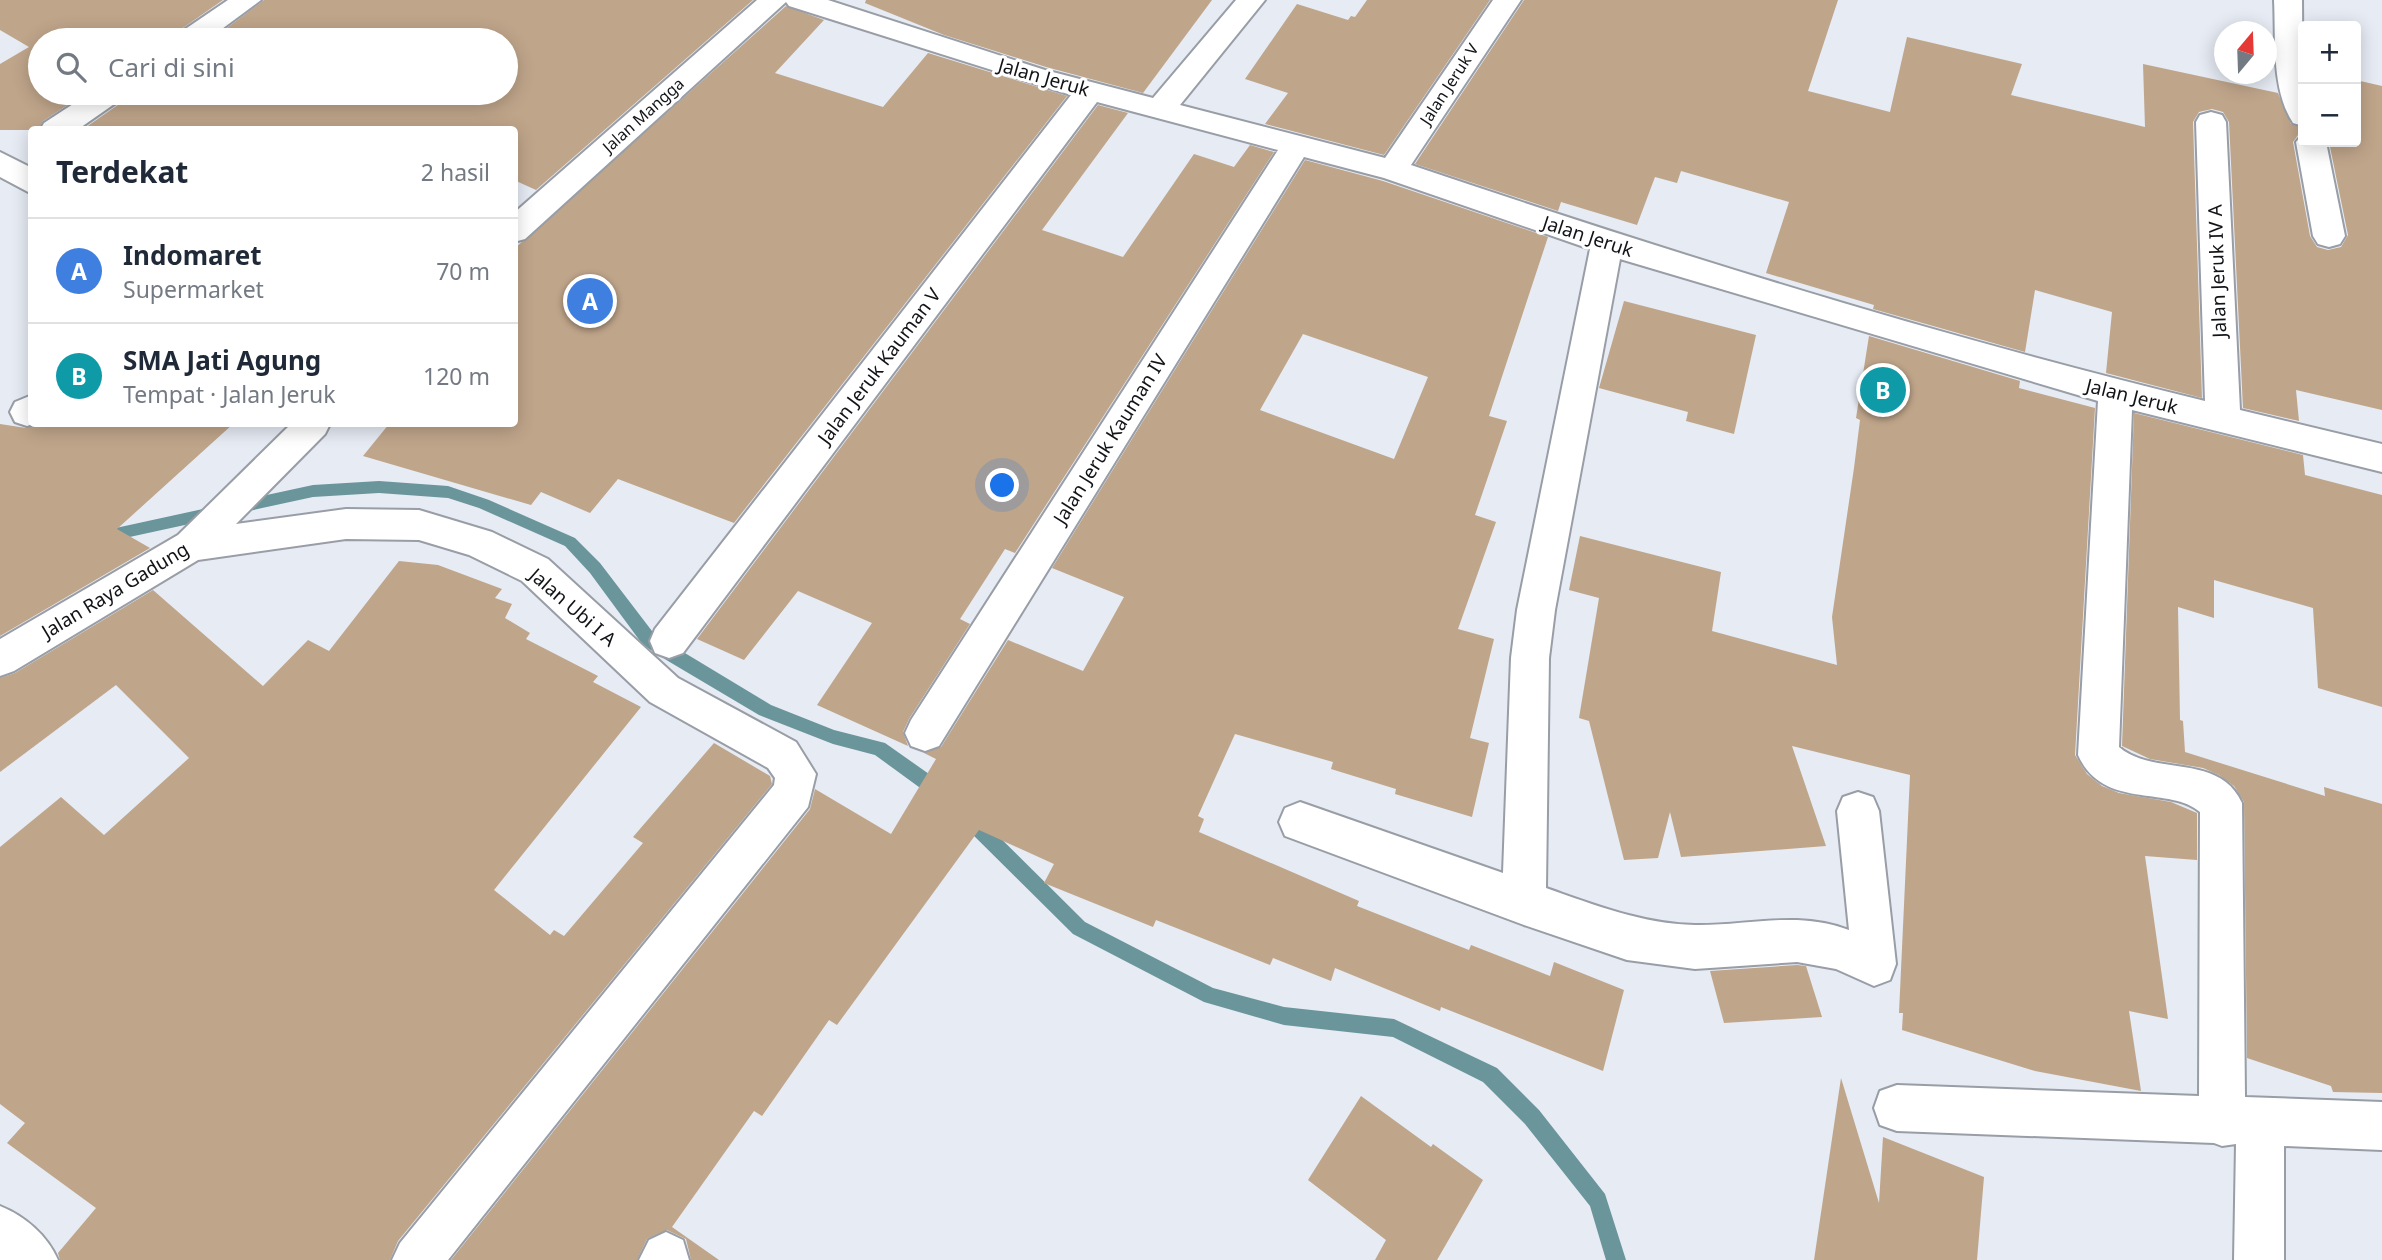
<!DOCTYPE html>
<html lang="id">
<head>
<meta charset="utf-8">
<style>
  :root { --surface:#fff; --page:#f6f6f7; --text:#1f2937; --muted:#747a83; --line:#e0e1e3; --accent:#2563eb }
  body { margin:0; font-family:"Noto Sans",sans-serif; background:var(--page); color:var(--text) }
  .controls { position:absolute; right:21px; top:21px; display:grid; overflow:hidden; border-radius:7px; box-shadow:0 4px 18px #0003 }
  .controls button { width:63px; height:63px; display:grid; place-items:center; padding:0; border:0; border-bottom:2px solid var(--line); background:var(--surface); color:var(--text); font:35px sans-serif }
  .compass { position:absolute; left:2214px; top:21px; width:63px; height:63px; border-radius:50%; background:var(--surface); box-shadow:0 4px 18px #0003; rotate:19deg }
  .you { position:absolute; left:1003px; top:486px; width:24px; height:24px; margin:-18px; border:5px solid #fff; border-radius:50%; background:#1a73e8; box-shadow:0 0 0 10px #1a73e833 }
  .badge { display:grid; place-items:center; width:46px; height:46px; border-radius:50%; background:var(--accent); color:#fff; font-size:23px; font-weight:700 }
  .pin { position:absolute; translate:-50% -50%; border:4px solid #fff; box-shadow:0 2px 7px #0006 }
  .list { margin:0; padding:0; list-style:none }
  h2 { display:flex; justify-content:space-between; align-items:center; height:91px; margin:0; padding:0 28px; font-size:30px }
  h2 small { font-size:23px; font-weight:400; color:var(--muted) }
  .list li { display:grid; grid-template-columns:46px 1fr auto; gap:21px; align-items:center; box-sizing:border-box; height:105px; padding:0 28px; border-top:2px solid var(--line) }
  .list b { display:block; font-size:26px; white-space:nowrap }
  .list p { margin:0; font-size:23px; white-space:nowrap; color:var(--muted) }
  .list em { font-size:23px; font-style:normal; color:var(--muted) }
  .icon { flex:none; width:38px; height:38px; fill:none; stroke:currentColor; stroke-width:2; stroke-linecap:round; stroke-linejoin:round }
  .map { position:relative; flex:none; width:2382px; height:1260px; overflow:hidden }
  .search { position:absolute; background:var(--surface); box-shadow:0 4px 18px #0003; left:28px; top:28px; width:490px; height:77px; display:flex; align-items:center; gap:18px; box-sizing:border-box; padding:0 24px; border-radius:38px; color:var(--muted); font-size:26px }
  .panel { position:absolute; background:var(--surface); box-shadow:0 4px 18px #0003; left:28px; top:126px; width:490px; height:301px; border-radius:7px }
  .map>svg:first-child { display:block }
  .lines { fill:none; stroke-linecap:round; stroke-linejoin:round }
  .stream { fill:#6a959b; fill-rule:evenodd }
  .building { fill:#bfa58a; fill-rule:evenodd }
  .minor-casing { stroke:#989da6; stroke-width:4 }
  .minor { fill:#fff; fill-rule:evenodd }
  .labels { text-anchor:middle; stroke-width:6; stroke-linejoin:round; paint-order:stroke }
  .far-street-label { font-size:16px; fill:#111316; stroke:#fff }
  .street-label { font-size:19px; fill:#111316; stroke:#fff }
</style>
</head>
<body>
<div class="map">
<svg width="2382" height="1260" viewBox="0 0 2382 1260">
  <rect width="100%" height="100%" fill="#e6ebf4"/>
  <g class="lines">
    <g class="stream">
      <path d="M379 481 448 486 489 500 575 538 600 563 655 635 771 705 834 730 885 743 946 786 948 792 946 798 940 800 934 798 875 755 833 744 759 715 668 661 643 645 590 573 565 546 479 508 448 498 379 493 313 497 102 543 97 541 94 537 97 533 102 531 313 485Z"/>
      <path d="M967 809 973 811 1085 922 1213 988 1284 1007 1394 1019 1497 1068 1539 1110 1605 1194 1626 1260H1606L1590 1206 1525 1124 1483 1082 1393 1037 1284 1025 1204 1002 1073 934 961 823 958 817 961 811Z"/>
    </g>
  </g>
  <g class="building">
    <path d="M0 0H223L177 32 171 40H40V93H86L43 121 38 130H0V64L29 47 0 30Z"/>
    <path d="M264 0H753L536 190 514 180V130H82L122 102 128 93H506V40H211Z"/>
    <path d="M866 0H1212L1143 93 1046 67 944 35 865 3Z"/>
    <path d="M1367 0H1490L1384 155 1265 124 1288 93 1245 79 1297 4 1348 20 1351 16 1355 17Z"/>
    <path d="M1524 0H1838L1808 91 1890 112 1907 37 2022 64 2011 95 2145 127 2143 64 2278 93 2291 124 2303 128 2293 142 2310 236 2317 247 2328 250 2341 247 2348 235 2329 142H2356V80L2382 86V410L2296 390 2299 421 2243 408 2229 122 2223 112 2212 109 2199 112 2193 122 2202 398 2106 373 2112 312 2035 290 2025 352 1873 309 1874 305 1766 273 1789 202 1681 171 1677 183 1655 177 1637 225 1561 202 1558 211 1415 164Z"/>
    <path d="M786 6 824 20 775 73 883 107 928 53 1067 96 734 523 618 479 590 513 541 492 531 505 363 456 389 424H514V249Z"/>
    <path d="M1098 105 1128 113 1042 230 1123 257 1194 154 1234 167 1250 145 1274 152 1015 553 1005 549 960 619 970 624 909 719 903 732 908 746 817 705 872 623 798 591 744 660 697 639Z"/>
    <path d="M1305 160 1383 181 1548 237 1489 416 1507 421 1475 515 1496 522 1458 629 1494 639 1470 738 1489 743 1472 817 1395 794 1396 789 1331 769 1333 762 1235 734 1198 816 1204 819 1199 832 1359 901 1357 906 1469 950 1471 945 1550 976 1554 962 1624 990 1603 1071 1441 1007 1440 1011 1335 968 1331 981 1273 958 1270 965 1156 920 1153 927 1044 883 1054 864 979 830 837 1025 829 1020 762 1116 754 1111 672 1227 719 1260H691L686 1239 667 1230 647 1239 637 1260H451L810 809 815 789 891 834 936 759 924 753 941 747 1008 640 1083 671 1124 597 1052 568ZM1303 334 1428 377 1394 459 1260 410Z"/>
    <path d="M1624 301 1756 335 1734 434 1686 421 1688 412 1599 388Z"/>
    <path d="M1869 336 2020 381 2019 388 2095 408 2075 755 2087 774 2102 786 2119 793 2171 802 2197 813V860L2145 856 2168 1019 2129 1011 2141 1091 2035 1071 1902 1030 1903 1013H1899L1910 775 1792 746 1826 846 1681 857 1670 812 1658 858 1624 860 1589 721 1579 718 1599 598 1569 590 1580 536 1721 572 1712 631 1837 665 1832 617 1854 468 1860 420 1856 418Z"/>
    <path d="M2134 413 2303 455 2305 475 2382 495V707L2318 688 2313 608 2214 580V618L2178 607 2180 720 2183 721 2185 752 2325 796 2324 787 2382 804V1093L2333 1092 2331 1086 2247 1058 2244 802 2234 786 2219 775 2203 768 2150 759 2122 746Z"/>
    <path d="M0 424 26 428 36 424H233L117 529 150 548 0 636Z"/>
    <path d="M399 561 438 565 502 589 495 598 512 604 505 618 530 633 526 639 598 676 593 682 641 707 494 890 550 935 554 930 564 936 643 843 633 837 714 743 770 776 772 784 398 1241 390 1260H60L58 1253 96 1208 7 1143 25 1123 0 1104V847L61 797 104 835 189 758 116 685 0 772V678L15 673 153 590 263 686 308 640 329 651Z"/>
    <path d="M1797 965 1806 966 1822 1017 1724 1023 1710 971Z"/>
    <path d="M1841 1078 1879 1203 1883 1137 1984 1177 1977 1260H1814Z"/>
    <path d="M1361 1096 1431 1147 1433 1144 1483 1180 1437 1260H1375L1386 1240 1308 1180Z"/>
  </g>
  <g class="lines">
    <g class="minor-casing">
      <g id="minor">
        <path d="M228 0H261L207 40H174L178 34Z"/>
        <path d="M757 0H828L1045 70 1153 98 1236 0H1265L1180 105 1385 158 1493 0H1521L1411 165C1672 253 1937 336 2205 401L2196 122 2200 115 2211 112 2222 115 2226 122 2240 410 2382 444V472L2132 410 2119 747C2154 777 2219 752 2242 803L2245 1097 2382 1102V1150L2284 1146V1260H2234L2236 1144 2222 1146 2214 1143 1897 1131 1880 1125 1874 1108 1880 1091 1897 1085 2199 1096 2200 812C2169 785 2103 811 2078 755L2098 401 1620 259 1555 610 1549 658 1546 888C1595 905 1643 924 1695 925 1747 926 1798 910 1849 930L1837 811 1843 797 1858 792 1873 797 1879 811 1896 964 1890 980 1874 986 1836 969 1797 962 1695 969 1627 960 1524 925 1285 836 1279 822 1285 808 1300 802 1503 873 1511 658 1517 610 1590 249 1384 178 1304 157 939 746 925 751 911 746 905 733 911 720 1278 150 1097 102 683 653 669 658 655 653 650 641 655 629 1071 95 789 6 786 2 525 239 514 242V213Z"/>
        <path d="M2274 0H2302L2303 126 2293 123C2271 89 2276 39 2274 0Z"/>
        <path d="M90 93H125L120 100 77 130H40L44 123Z"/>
        <path d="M2303 134V142H2326L2345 236 2340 244 2329 247 2318 244 2313 236 2296 142Z"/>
        <path d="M0 152 32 168V194L0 177Z"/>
        <path d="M32 395 33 424 27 426 15 422 10 412 15 402Z"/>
        <path d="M291 424H330L325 434 236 524 346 509 419 510 492 532 548 559 678 678 796 742 816 774 808 807 448 1260H392L400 1243 774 785 775 778 768 768 650 702 522 581 469 555 419 540 346 539 198 560 14 671 0 676V639L178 535Z"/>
        <path d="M0 1206C25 1216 47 1235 58 1260H0Z"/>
        <path d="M666 1232 683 1240 689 1260H639L649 1240Z"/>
      </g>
    </g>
    <use href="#minor" class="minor"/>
  </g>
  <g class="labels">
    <g class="far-street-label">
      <text transform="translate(1449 84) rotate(-57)" y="6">Jalan Jeruk V</text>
      <text transform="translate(643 115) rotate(-42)" y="6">Jalan Mangga</text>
    </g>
    <g class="street-label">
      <text transform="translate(1044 77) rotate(16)" y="7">Jalan Jeruk</text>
      <text transform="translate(1588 236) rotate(18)" y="7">Jalan Jeruk</text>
      <text transform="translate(2217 271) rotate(-92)" y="7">Jalan Jeruk IV A</text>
      <text transform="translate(879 366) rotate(-53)" y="7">Jalan Jeruk Kauman V</text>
      <text transform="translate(2132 396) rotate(14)" y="7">Jalan Jeruk</text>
      <text transform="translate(1110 439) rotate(-58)" y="7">Jalan Jeruk Kauman IV</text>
      <text transform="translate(115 590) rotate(-31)" y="7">Jalan Raya Gadung</text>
      <text transform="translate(573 607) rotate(41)" y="7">Jalan Ubi I A</text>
    </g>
  </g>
</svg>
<div class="controls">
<button>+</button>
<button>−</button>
</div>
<svg class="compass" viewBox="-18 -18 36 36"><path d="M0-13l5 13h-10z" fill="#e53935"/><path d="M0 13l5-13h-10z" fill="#747a83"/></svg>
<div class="you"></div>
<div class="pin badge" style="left:590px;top:301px;background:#3f7fe0">A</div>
<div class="pin badge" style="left:1883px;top:390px;background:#0f9aa8">B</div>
<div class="search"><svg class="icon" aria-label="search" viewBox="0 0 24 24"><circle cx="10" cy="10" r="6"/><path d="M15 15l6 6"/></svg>Cari di sini</div>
<section class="panel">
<h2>Terdekat<small>2 hasil</small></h2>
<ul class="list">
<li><span class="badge" style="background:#3f7fe0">A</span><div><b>Indomaret</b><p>Supermarket</p></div><em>70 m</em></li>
<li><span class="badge" style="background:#0f9aa8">B</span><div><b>SMA Jati Agung</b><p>Tempat · Jalan Jeruk</p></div><em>120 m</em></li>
</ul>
</section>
</div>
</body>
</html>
